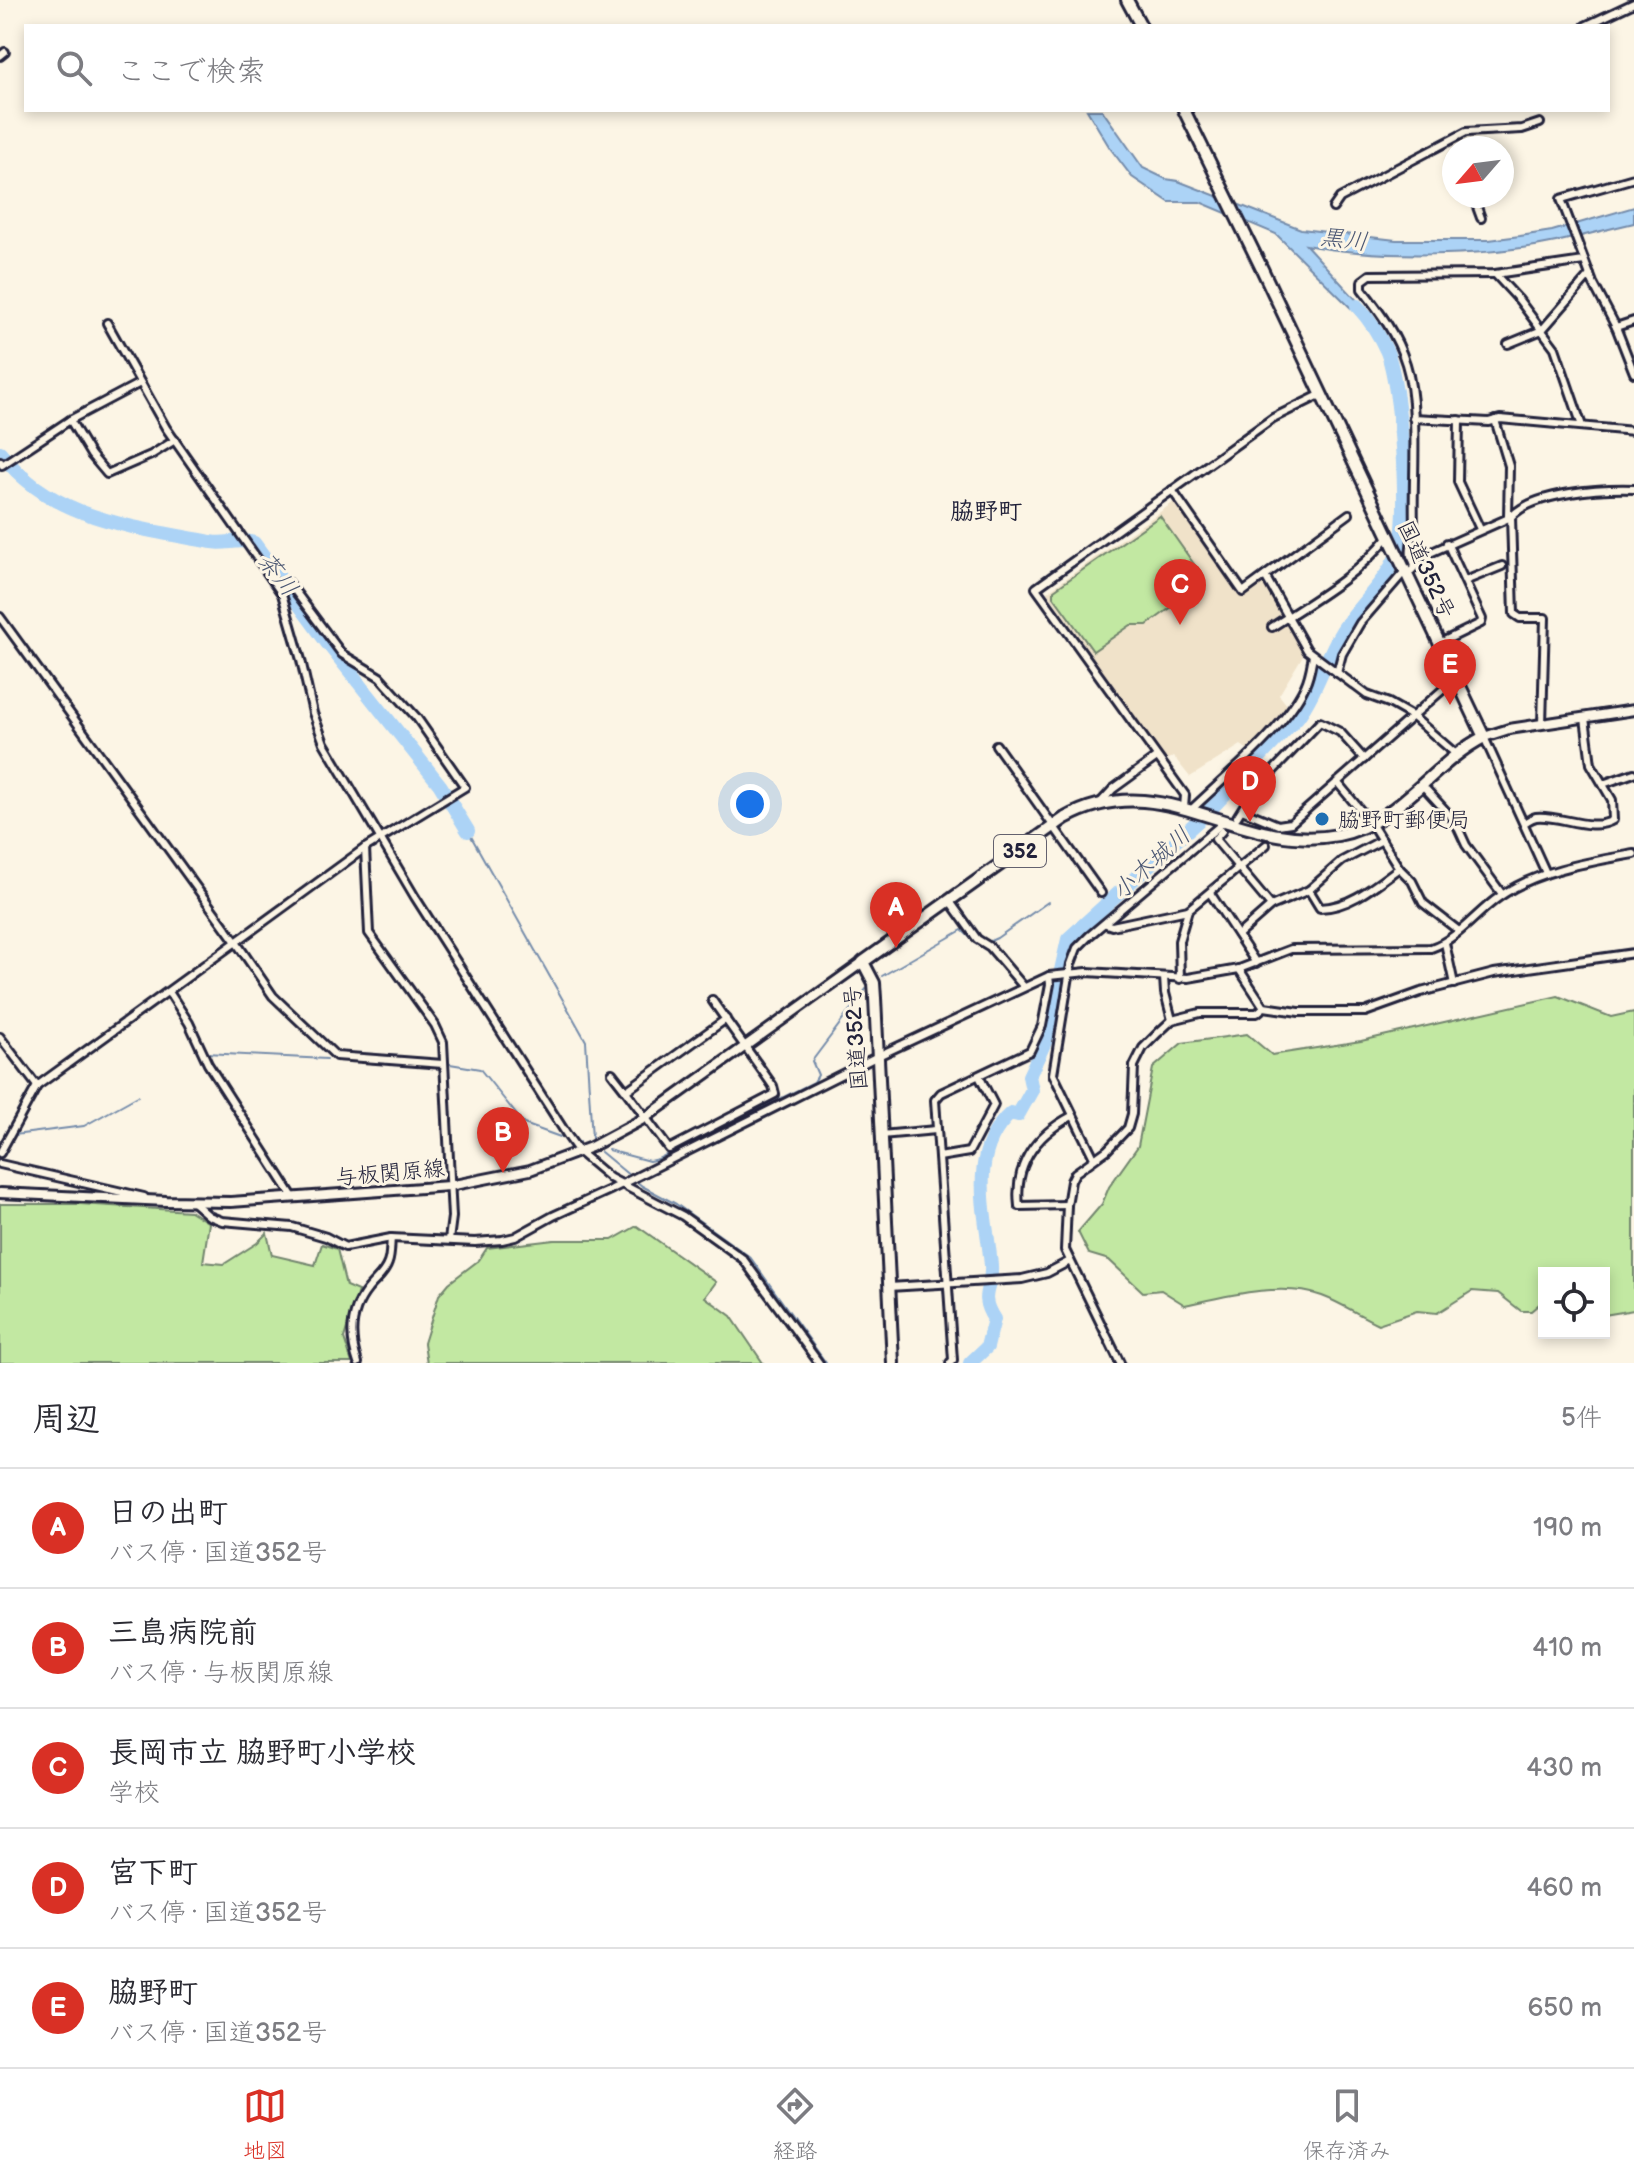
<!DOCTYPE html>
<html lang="ja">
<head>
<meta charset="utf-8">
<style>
  :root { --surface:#fff; --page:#f7f7f7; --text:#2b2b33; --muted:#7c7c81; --line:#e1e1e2; --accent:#d93025 }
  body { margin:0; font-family:"Balsamiq Sans","Klee One",sans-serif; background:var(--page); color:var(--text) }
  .controls { position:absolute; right:24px; bottom:24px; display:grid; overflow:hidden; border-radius:0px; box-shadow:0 4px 12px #0003 }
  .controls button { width:72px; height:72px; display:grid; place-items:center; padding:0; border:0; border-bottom:2px solid var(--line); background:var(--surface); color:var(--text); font:40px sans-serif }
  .compass { position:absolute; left:1442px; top:136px; width:72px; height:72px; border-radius:50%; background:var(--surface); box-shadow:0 4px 12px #0003; rotate:242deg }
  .you { position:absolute; left:750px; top:804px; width:28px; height:28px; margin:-20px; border:6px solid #fff; border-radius:50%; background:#1a73e8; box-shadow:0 0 0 12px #1a73e833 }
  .badge { display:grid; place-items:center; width:52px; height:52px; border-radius:50%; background:var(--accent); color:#fff; font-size:26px; font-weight:700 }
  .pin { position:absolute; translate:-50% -66px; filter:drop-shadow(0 2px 4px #0008) }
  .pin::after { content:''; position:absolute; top:42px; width:28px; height:24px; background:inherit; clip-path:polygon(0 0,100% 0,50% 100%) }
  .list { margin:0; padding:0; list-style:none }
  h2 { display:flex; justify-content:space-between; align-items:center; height:104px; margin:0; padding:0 32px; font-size:34px }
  h2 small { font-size:26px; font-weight:400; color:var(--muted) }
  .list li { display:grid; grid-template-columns:52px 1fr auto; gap:24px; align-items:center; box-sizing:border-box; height:120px; padding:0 32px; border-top:2px solid var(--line) }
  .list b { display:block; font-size:30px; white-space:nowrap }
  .list p { margin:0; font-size:26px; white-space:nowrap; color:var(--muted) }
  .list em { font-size:26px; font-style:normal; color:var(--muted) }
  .icon { flex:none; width:44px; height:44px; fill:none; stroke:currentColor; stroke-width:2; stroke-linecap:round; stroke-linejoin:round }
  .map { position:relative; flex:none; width:1634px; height:1363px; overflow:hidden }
  .search { position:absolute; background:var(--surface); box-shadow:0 4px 12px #0003; left:24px; right:24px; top:24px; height:88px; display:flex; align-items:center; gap:20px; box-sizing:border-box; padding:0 28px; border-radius:0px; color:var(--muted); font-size:30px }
  .sheet { height:704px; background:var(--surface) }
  nav { display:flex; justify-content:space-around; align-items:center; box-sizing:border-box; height:112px; border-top:2px solid var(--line); background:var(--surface); font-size:22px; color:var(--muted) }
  nav a { display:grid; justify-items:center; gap:4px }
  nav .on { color:var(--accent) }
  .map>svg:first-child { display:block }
  .built { fill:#f0e2c9 }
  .green { fill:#c2e8a2; stroke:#72856e; stroke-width:2 }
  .water { fill:#acd3f6; stroke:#758cab; stroke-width:2 }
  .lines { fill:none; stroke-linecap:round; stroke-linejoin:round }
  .stream { stroke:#758cab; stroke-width:2 }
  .river { stroke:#acd3f6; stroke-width:14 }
  .street-casing { stroke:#22223b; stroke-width:12 }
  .secondary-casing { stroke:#22223b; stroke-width:14 }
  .highway-casing { stroke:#22223b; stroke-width:16 }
  .street { stroke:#fcf5e5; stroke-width:6 }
  .secondary { stroke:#fcf5e5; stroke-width:8 }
  .highway { stroke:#fcf5e5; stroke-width:10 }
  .poi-dot { fill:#1f6fb2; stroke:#fcf5e5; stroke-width:3 }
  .labels { text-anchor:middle; stroke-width:6; stroke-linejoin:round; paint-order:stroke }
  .shield { fill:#fcf5e5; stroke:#63616e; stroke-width:2 }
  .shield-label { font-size:20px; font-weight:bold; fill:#22223b }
  .street-label { font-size:22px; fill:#22223b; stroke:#fcf5e5 }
  .poi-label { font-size:22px; fill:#22223b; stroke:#fcf5e5; text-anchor:start }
  .water-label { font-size:24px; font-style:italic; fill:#4b5773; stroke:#fcf5e5 }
  .neighbourhood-label { font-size:24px; font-weight:bold; fill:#22223b; stroke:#fcf5e5 }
</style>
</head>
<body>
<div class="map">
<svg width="1634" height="1363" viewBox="0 0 1634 1363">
  <rect width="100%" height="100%" fill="#fcf5e5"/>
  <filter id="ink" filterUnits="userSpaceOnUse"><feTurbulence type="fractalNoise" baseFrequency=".0125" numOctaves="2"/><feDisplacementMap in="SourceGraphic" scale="16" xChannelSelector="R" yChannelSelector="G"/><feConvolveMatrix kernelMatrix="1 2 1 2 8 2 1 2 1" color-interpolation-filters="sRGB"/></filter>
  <g filter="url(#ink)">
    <path class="built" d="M1174 502 1241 597 1265 581 1305 652 1279 695 1288 706 1275 723 1248 750 1241 745 1190 777 1174 757 1165 760 1047 592Z"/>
    <g class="green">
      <path d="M1160 516 1196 567 1202 585 1147 625H1131L1093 651 1054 597V590Z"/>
      <path d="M1558 996 1611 1017 1634 1012V1310L1604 1315V1273H1544V1300L1531 1311H1521L1498 1293 1472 1291 1437 1313 1417 1311 1378 1324C1359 1315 1341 1303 1322 1296 1282 1281 1226 1296 1185 1305L1161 1290 1143 1292 1109 1260 1089 1254 1078 1232 1102 1204 1109 1187 1138 1146 1153 1068 1182 1043 1247 1034 1272 1055 1361 1041Z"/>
      <path d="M0 1204H80L190 1211 209 1223 203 1262 224 1264 257 1243 267 1233 272 1255 315 1265 322 1244 337 1249 346 1286 358 1291 344 1338 352 1363H0Z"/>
      <path d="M637 1226 716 1282 705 1297 731 1316 763 1363H427L424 1343 439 1295 449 1283 479 1260 487 1248 554 1240H612Z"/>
    </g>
    <path class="water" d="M1087 110H1102L1143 168 1166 179 1178 181 1301 229 1396 240H1489L1520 236 1552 231 1634 207V223C1608 229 1582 236 1556 242 1487 257 1375 259 1306 245L1373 318 1365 322 1276 234 1200 202H1169L1132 177 1110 148Z"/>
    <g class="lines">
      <g class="stream">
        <path d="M468 831 586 1041 592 1139"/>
        <path d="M986 943 997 938 1048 902"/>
        <path d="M882 976 962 930 978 945"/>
        <path d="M205 1053 327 1059"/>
        <path d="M450 1064 480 1069 524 1124 563 1138"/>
        <path d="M14 1135 84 1126 138 1096"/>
        <path d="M576 1142H579"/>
        <path d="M608 1150 649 1161 658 1159 814 1082 818 1075 812 1061 866 989"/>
        <path d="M601 1152 642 1186 676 1204 750 1257 826 1363"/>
      </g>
      <g class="river">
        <path d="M0 452C50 520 135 527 211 542 226 545 239 538 254 543L328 644 440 785 468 831"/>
        <path d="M970 1363 987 1347 994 1319C977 1293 993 1289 991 1266 987 1215 966 1153 1011 1113L1018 1115 1032 1090 1029 1076 1045 1042 1068 939 1211 809 1297 718C1317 691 1325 659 1342 631 1360 602 1390 580 1400 546 1410 513 1400 384 1387 352 1380 336 1369 319 1357 306"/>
      </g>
      <g class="street-casing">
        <g id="street">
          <path d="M1585 26 1634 3"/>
          <path d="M0 56 5 52"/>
          <path d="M1634 178 1561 199 1593 283 1616 327 1634 373"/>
          <path d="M1473 196 1481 218"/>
          <path d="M1333 208 1340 198 1466 132 1522 129 1540 123"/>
          <path d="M1495 274 1519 300 1555 348 1582 426"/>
          <path d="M107 323 166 428 282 594 301 660 313 713 324 743 415 897 567 1135 579 1152 610 1178 683 1216 743 1259 819 1363"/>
          <path d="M1616 327 1634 321"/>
          <path d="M1508 344 1542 330 1590 275"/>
          <path d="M1413 418 1489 422 1500 419 1634 431"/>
          <path d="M70 420 91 455 107 474 151 455 175 440"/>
          <path d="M1459 420 1458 482 1480 529"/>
          <path d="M1495 420 1509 466 1508 517"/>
          <path d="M0 461 2 465 70 420 140 383"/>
          <path d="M1172 490 1243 592 1349 514"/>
          <path d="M1414 560 1511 517"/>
          <path d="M1408 574 1415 567C1415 563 1413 560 1411 556 1409 548 1414 534 1414 525 1412 477 1420 409 1406 364 1397 335 1380 312 1362 289V281L1370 275 1495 274 1584 261"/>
          <path d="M1265 576 1307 650 1367 695 1389 703 1412 716 1457 755"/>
          <path d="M1465 581 1502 566"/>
          <path d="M0 617 236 942 365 848 465 787 417 718 380 677 342 654 289 583 279 589"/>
          <path d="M1272 627C1314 600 1358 575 1389 536"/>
          <path d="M1440 643 1481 623 1482 619 1447 543"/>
          <path d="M1337 673 1342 654 1360 623 1405 571"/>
          <path d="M1542 724 1545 618H1520L1514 614 1511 517C1533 492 1602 488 1634 489"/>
          <path d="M1484 737 1546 873"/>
          <path d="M996 745 1101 893"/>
          <path d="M1603 784 1634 773"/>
          <path d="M1423 786 1455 821 1466 845 1502 894"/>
          <path d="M1101 802 1113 789 1157 757"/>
          <path d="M1184 808 1185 795 1036 588 1273 418 1322 394"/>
          <path d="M1242 810 1278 825 1291 823 1456 678"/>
          <path d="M1190 811C1225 777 1285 729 1305 686 1310 676 1311 666 1313 655"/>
          <path d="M1237 817 1252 793 1320 722 1340 732 1364 759"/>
          <path d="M1524 823C1528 821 1531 818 1536 817 1558 814 1592 833 1613 820L1612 800 1591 764 1585 718"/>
          <path d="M1222 831 1215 839 1271 906"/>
          <path d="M365 848 369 933 435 1025 443 1042 452 1217 449 1240"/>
          <path d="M1399 868 1412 881 1423 903 1459 931"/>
          <path d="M1309 890 1342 861 1382 840"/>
          <path d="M1210 893 1256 963"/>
          <path d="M949 900 977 939 990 947 1024 987"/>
          <path d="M1106 924 1112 926 1188 910 1266 845"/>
          <path d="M1238 935 1271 906 1309 890 1320 908C1349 908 1376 885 1399 868L1371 823 1337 782"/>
          <path d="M1445 943 1454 984"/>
          <path d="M1239 969 1264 1007 1299 1012H1365L1421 992 1494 973 1634 953"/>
          <path d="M1164 977 1165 993 1172 1020"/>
          <path d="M1180 979 1179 941 1188 910"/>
          <path d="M169 992 189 1023 208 1064 293 1197"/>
          <path d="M712 1000C732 1029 753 1057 773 1086L775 1094 669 1149 626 1091 726 1019"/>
          <path d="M0 1037 37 1086"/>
          <path d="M612 1073 626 1091"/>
          <path d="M881 1135 936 1130"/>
          <path d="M0 1153 37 1086 236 942 273 996 336 1056 443 1064"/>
          <path d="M939 1157 969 1152 994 1105 979 1076"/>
          <path d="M1094 1158 1053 1074 1071 964 1077 948 1089 936 1224 822"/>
          <path d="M0 1164 144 1197"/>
          <path d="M193 1202 209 1216 222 1221 292 1227 326 1237 345 1247 391 1238 475 1242 502 1240 515 1237 553 1216 612 1189 878 1056 1049 976 1087 972 1188 978 1239 969 1291 949 1431 948C1458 939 1476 913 1499 897 1537 870 1589 862 1634 854"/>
          <path d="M1067 1205 1019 1206C1014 1164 1036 1135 1072 1116"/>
          <path d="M889 1287 1022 1279 1047 1273 1070 1261"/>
          <path d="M358 1363C349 1337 350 1311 368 1289 375 1280 384 1275 388 1263 391 1255 390 1246 391 1238"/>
          <path d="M950 1363 953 1360 935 1100 941 1093 1030 1051 1042 1026 1050 984 1049 976"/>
          <path d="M1120 1363 1065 1250 1067 1205 1071 1181 1075 1173 1107 1150 1128 1128 1132 1114 1134 1066 1143 1048 1158 1033 1172 1020 1200 1013H1257L1264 1007"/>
        </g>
      </g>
      <g class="secondary-casing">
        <g id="secondary">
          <path d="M1484 737 1509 729 1634 710"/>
          <path d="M0 1193 166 1201 231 1202 449 1186 530 1170 591 1147 645 1118 863 962"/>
        </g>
      </g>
      <g class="highway-casing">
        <g id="highway">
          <path d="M1127 0 1141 26"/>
          <path d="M893 1363 875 998 874 983 863 962 1065 818C1164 764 1236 854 1338 835 1400 823 1431 764 1484 737L1262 269 1184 110"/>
        </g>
      </g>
      <use href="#street" class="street"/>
      <use href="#secondary" class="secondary"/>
      <use href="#highway" class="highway"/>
    </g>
  </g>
  <circle class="poi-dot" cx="1322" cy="819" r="8"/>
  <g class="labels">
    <rect class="shield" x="994" y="835" width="52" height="32" rx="6"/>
    <g class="shield-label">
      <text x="1020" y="858">352</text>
    </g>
    <g class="street-label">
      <text transform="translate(1427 569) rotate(65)" y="8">国道352号</text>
      <text transform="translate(855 1038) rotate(-94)" y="8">国道352号</text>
      <text transform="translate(390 1172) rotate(-5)" y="8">与板関原線</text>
    </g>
    <g class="poi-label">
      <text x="1338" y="827">脇野町郵便局</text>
    </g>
    <g class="water-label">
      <text transform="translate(1344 239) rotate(7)" y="8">黒川</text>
      <text transform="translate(278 574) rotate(52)" y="8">茶川</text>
      <text transform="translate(1151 863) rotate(-42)" y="8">小木城川</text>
    </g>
    <g class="neighbourhood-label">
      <text x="986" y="519">脇野町</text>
    </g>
  </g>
</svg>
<div class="controls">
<button><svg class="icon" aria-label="locate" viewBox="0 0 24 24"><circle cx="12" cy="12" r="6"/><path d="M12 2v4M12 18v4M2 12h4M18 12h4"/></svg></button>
</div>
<svg class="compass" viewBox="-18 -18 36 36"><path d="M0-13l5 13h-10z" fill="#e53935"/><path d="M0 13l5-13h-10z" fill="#7c7c81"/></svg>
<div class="you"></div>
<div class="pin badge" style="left:896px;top:948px">A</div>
<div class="pin badge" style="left:503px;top:1173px">B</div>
<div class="pin badge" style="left:1180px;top:625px">C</div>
<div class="pin badge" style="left:1250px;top:822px">D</div>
<div class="pin badge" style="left:1450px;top:705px">E</div>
<div class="search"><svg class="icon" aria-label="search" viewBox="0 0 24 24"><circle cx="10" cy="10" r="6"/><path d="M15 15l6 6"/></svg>ここで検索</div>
</div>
<section class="sheet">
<h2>周辺<small>5件</small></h2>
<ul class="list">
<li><span class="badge">A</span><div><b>日の出町</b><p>バス停 · 国道352号</p></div><em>190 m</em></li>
<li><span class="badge">B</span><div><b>三島病院前</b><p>バス停 · 与板関原線</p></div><em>410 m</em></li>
<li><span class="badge">C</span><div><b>長岡市立 脇野町小学校</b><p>学校</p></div><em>430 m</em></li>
<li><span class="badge">D</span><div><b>宮下町</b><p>バス停 · 国道352号</p></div><em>460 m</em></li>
<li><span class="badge">E</span><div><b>脇野町</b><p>バス停 · 国道352号</p></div><em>650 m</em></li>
</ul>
</section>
<nav>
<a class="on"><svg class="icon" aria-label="map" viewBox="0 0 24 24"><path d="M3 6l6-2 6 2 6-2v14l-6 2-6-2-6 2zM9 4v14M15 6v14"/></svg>地図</a>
<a><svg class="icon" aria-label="directions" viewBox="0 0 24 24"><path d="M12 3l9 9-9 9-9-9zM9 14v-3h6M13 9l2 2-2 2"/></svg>経路</a>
<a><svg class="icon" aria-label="saved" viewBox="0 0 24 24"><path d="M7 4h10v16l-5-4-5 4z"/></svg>保存済み</a>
</nav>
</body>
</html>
